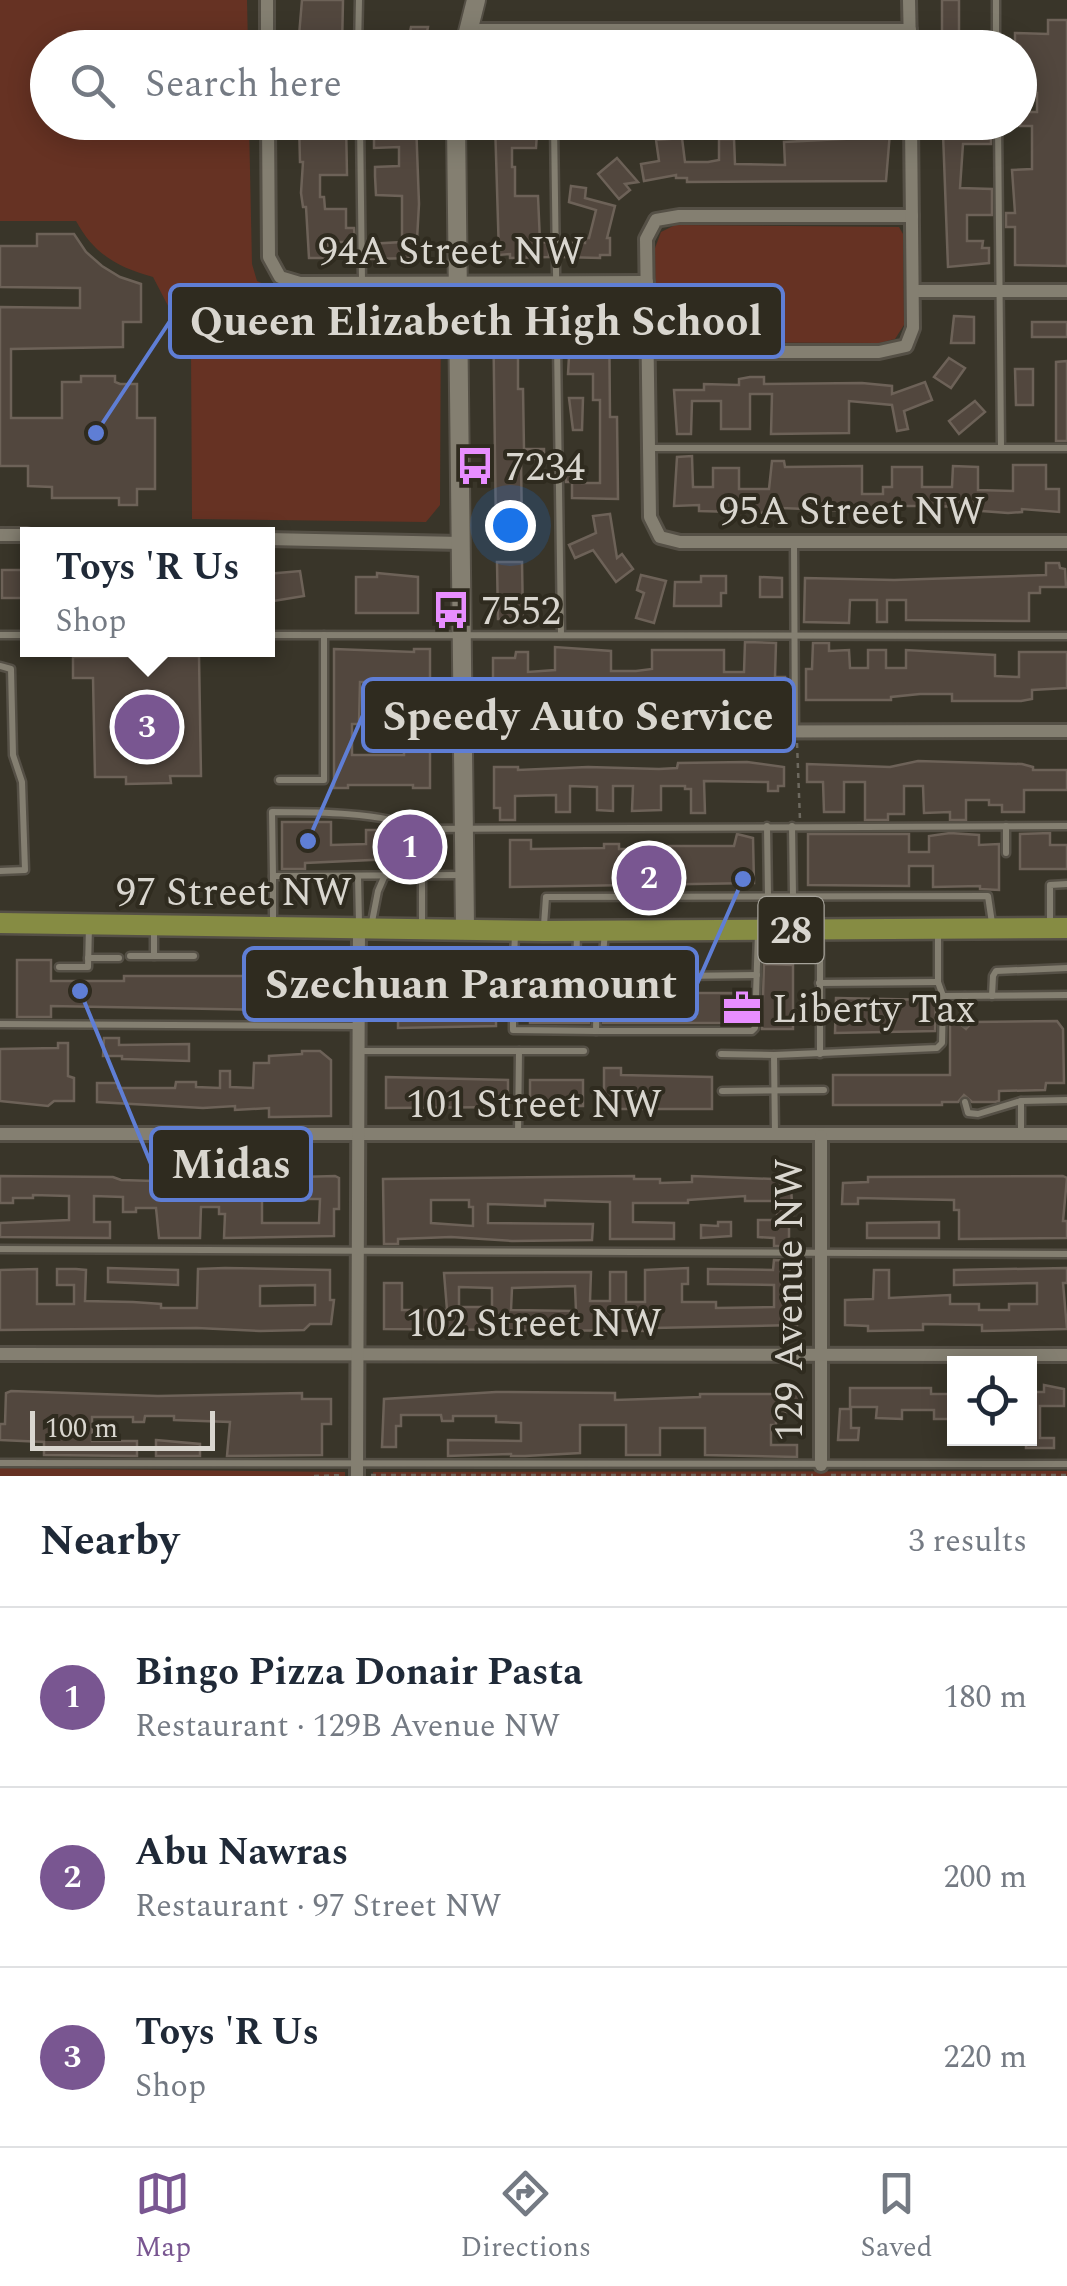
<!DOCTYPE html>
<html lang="en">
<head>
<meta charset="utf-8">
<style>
  :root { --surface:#fff; --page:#f6f6f7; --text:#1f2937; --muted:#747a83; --line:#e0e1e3; --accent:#795691 }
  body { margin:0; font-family:Spectral,serif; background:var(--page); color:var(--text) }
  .controls { position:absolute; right:30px; bottom:30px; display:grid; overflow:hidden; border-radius:0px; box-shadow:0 5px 25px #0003 }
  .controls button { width:90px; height:90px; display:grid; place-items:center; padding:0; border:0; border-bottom:2px solid var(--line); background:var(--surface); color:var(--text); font:50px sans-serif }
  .scale { position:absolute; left:30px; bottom:25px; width:185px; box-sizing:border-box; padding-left:10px; border:5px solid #d9d6cf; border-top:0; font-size:28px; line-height:35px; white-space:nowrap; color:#d9d6cf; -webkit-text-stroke:8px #2f2b1f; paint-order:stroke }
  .you { position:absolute; left:510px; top:525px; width:35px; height:35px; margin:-25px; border:8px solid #fff; border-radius:50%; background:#1a73e8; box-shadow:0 0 0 15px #1a73e833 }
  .badge { display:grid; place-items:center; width:65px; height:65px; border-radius:50%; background:var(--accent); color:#fff; font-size:32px; font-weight:700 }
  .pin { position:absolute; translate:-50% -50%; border:5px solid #fff; box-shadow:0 2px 10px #0006 }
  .popup { position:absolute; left:20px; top:527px; width:255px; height:130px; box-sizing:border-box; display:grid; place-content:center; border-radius:0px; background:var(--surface); filter:drop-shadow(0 2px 8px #0005); font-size:32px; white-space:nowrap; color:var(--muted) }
  .popup b { font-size:38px; color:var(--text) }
  .popup::after { content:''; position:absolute; left:50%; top:100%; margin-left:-20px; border:20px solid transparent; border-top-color:var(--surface) }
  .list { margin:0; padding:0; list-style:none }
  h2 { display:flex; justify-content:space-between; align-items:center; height:130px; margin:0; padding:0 40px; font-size:42px }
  h2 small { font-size:32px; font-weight:400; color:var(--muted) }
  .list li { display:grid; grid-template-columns:65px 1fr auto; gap:30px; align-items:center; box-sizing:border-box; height:180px; padding:0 40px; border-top:2px solid var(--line) }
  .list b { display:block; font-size:38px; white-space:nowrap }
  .list p { margin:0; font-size:32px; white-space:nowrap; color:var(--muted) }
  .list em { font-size:32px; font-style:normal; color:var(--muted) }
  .icon { flex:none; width:55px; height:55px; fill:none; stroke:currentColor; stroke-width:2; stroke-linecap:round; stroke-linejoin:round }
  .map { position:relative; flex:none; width:1067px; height:1476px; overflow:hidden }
  .search { position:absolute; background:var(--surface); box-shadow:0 5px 25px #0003; left:30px; right:30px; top:30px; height:110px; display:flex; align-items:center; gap:25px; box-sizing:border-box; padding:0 35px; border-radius:55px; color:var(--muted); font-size:38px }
  .sheet { height:670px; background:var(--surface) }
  nav { display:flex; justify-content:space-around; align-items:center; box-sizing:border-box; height:140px; border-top:2px solid var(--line); background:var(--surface); font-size:28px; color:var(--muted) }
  nav a { display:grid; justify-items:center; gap:5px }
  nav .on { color:var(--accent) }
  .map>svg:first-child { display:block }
  .green { fill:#663223 }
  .building { fill:#52473e; stroke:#6d6258; stroke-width:2.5; fill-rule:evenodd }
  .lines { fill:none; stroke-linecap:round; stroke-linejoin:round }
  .lane-casing { stroke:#555046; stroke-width:11 }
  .street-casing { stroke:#555046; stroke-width:18 }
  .secondary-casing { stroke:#555046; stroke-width:22 }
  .primary-casing { stroke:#555046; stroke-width:25 }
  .path { stroke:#6d695f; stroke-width:2.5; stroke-dasharray:5 5; stroke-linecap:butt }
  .lane { stroke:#847f71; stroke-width:6 }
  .street { stroke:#847f71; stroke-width:12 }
  .secondary { stroke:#847f71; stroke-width:18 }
  .primary { stroke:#868c43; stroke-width:20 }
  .labels { text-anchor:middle; stroke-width:8; stroke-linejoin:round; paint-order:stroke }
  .shield { fill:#2f2b1f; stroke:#a6a39a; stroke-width:2.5 }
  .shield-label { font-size:38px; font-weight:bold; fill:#d9d6cf }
  .street-label { font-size:40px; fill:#d9d6cf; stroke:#2f2b1f }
  .poi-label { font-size:40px; fill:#d9d6cf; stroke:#2f2b1f; text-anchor:start }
  .leader { fill:none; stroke:#5f7ed5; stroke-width:4 }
  .callout-dot { fill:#5f7ed5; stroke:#2f2b1f; stroke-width:4 }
  .callout { fill:#2f2b1f; stroke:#5f7ed5; stroke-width:4 }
  .callout-label { font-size:42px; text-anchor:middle; font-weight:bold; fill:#d9d6cf }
</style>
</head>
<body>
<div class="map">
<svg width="1067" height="1476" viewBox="0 0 1067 1476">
  <rect width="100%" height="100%" fill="#393529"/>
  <g class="green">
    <path d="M0 0H247L248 47 48 48V122L249 123 252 264 257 281 291 296H434L441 302 440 505 426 522 192 519 191 350 153 277C117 267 94 254 76 221H0Z"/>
    <path d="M675 225 899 227 903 234 904 325 895 339 879 343 664 342 656 334 655 248 661 232Z"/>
    <path d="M0 1468 345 1472V1476H0Z"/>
    <path d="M1067 1471V1476H373V1472Z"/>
  </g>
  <g class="building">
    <path d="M302 0H343L342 48H298Z"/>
    <rect x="942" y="0" width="17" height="48"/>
    <path d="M1048 20H1067V266L1015 265V227H1006V213H1015L1012 170 1032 169V126H1020V112H1037V93H1020V46H1015V33L1048 34Z"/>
    <path d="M411 27H428L424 48H407Z"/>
    <path d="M299 122H346L347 175H320V197H324L325 209H346V228H354L355 242H328V258H309L306 207H303L301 193 303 162H300Z"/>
    <path d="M399 122H416L419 204 416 258 369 259 368 244 402 242V196L376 195 375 176V167L399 166V147L374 148V133H399Z"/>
    <path d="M495 122H512L513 133H537L536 148H512V167H515V196H538L540 242 549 243V257L510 258V254L499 255Z"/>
    <path d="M976 130H991V144H963L960 188 992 189V215H967V241H983L982 248H989V263L948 267 943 133H976Z"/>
    <path d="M860 132H890L886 181 687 182V178H676V175L644 181 641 164 659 161 656 140 682 138 685 162H708L719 160V139H734L735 164 785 165 784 142 860 138Z"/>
    <path d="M617 158 638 182 625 184 630 190 619 199 598 174Z"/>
    <path d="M571 186 586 188 585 198 615 206 607 238H610V255H600V258L563 257 562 243H585V238H589L596 210 569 202Z"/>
    <path d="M37 234H74L86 252 102 266 120 277 141 284V322H123V347L11 349V418H62V382H81V376H115V382L120 384H137V418H155V489H137V505H119V498H52V487L28 486V466H0V307L80 308V288L0 287V246H37Z"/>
    <path d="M493 304H517V309H540L541 353 518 354V389H523L524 449H544V459H521L522 531H496Z"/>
    <path d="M609 307 610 417H617L618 499 572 498V482H566V467H582V483H600V400H593V374H568L571 322H564L563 308Z"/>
    <path d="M954 316 974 317V343H951Z"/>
    <rect x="1032" y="322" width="35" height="15"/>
    <path d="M949 358 965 368 951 388 934 377Z"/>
    <path d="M1067 361V441H1056V362Z"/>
    <path d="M1015 369H1033V405H1016Z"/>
    <path d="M750 377H764V384L862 383 892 386V394L925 382 932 400 904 411 908 429 897 431 892 405 849 401V433L771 434 772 394H750V429H721V401H692L691 434H677L674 390H704V384L739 385V379Z"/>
    <path d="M569 398H583L582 430H573Z"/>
    <path d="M975 401 985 412 959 434 949 421Z"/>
    <path d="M692 456 693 487H713V468H739V489H769L772 461H784L785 467 862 466V494H883V487H892V467H922V487H952L953 466 978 467V490L1013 491V465H1046V489H1059V512L1022 509V512L1008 513 969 510V507L925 506H875V512L781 508 770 510V513L699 511V505L674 506 677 457Z"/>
    <path d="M610 514 617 558 622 554 633 569 616 582 593 550 575 558 569 545 596 533 593 516Z"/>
    <path d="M497 562H522L523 619H498Z"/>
    <path d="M1046 563H1059L1060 568 1065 569 1066 587H1040V593H1029V621L906 620V600H887V622H877V600H850L849 623 804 622 805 578 894 580 1046 575Z"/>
    <rect x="2" y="570" width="25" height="28"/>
    <path d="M300 571 304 596 267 602V574Z"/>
    <path d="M377 573 418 577V613H356V577H377Z"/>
    <path d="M641 575 666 581 654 623 636 618 644 593 637 590Z"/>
    <path d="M701 576H726V593H721V606H674L675 582H701Z"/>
    <path d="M760 577 782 578V597H760Z"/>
    <path d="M745 642 776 643 775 677H785V698H731V703H708V701H681V694H622V700L571 701V696L541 697V701H523L516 699V695H493V658H515L516 652H528V672L555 670V647L611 651V671H636L652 669V650H724V672H744Z"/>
    <path d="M813 643H829V651L849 650 850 668H868V650H886V668H906V650L995 655V676L1019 677V652H1067V688L1032 690V699L1021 701H952V694H920L891 697V700H806V669H812Z"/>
    <path d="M334 649 414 652V649H430V788H413V785H348V788H334ZM360 682H411V703H404V755H352V724H359Z"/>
    <path d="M199 656 201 776H170L171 783 126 784V777H95L93 678H73V657Z"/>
    <path d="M918 761 1022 764 1033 767V770H1067V790H1024V812H1002V805H989V800H966V820H950V812L924 813 923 786H904V814H888V820H865V782H844V812H824L823 782H807V764L890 767Z"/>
    <path d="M747 762 784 767V786H778V791H768V782L704 781 705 813H691V789H685V786H661V810L632 811 633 786H613V811L597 810V787L570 786V812H556V795L515 796V820H500V808H494V767H518V770L588 767 659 769 677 768 678 763Z"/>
    <path d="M282 822H331V845L366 844V830H403L415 834V858L305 863V869H282Z"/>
    <path d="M950 833 979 835V845L999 844V890L980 889V886L933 887V866H909V886L808 885V834H909V852H929V836Z"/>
    <path d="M1050 833V845H1067V869H1020V834Z"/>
    <path d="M737 834 753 838 754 883 510 887V840H531V849L604 848V844H619V849H657V846H734Z"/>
    <path d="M291 958H328V973H322V987H290Z"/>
    <path d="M17 960H51V981H124V976H263V1010L51 1006V1017H17Z"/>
    <path d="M764 964 793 965V1029H762Z"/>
    <path d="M530 992H587L590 993 589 1023H530Z"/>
    <path d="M604 993H749L748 1023H603Z"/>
    <path d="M398 997H496V1026L398 1028Z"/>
    <path d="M836 998 936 1000 935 1031 835 1033Z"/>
    <path d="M1057 1021 1063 1029 1064 1083H1046L1045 1090 999 1091V1101L995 1102H972L964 1095 958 1102H942V1105H833V1075H950V1022H958L966 1029 972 1022Z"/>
    <path d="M104 1038H119V1045L189 1044V1061L122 1059V1056H103Z"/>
    <path d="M58 1043H68V1076L74 1078V1101H54L48 1106 0 1101V1049L58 1048Z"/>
    <path d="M302 1051H320L331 1060V1116L275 1117H269V1108L235 1110V1106L203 1108 97 1102V1083H118V1088H175L176 1082H196V1087L220 1088V1071H230V1087L253 1088 254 1063H269V1056L302 1054Z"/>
    <path d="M604 1068H621V1075L712 1077V1109H604Z"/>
    <path d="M386 1077 508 1080V1107L386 1108Z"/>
    <rect x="530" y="1080" width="53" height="26"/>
    <path d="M213 1173H232V1179L335 1176 339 1178V1209H334V1236L224 1238 225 1214H219V1207H201L200 1238H159L156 1208H136V1212H123V1197L94 1196V1222H110V1238L0 1237V1223L69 1220V1196L33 1195V1198H13V1203H0V1176L113 1177 121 1180 186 1182V1177H192V1174ZM262 1199H320L319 1223H262Z"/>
    <path d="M634 1176V1179H660V1183L692 1182V1176L773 1179 790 1176 793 1215H789V1246H774V1238L758 1237V1220H777V1201H745V1196L688 1200V1203H633V1222L674 1223V1239H610V1202L545 1200V1206L488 1204V1223L593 1224 592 1240 512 1241 451 1237 398 1239V1244H384L383 1179ZM431 1200H469V1207H473V1226L431 1223Z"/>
    <path d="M1063 1176 1067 1178 1063 1221H1067V1238L959 1239V1210H954V1200L858 1198V1204H842L843 1183 868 1182V1177Z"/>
    <path d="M718 1222H731V1236L701 1238V1225L718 1226Z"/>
    <path d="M939 1222V1238H867V1223Z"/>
    <path d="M774 1260 790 1261 789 1288H797V1325L653 1328V1331L384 1329V1283H402V1310H447L444 1273 591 1272 590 1301H610V1272H626V1302H645V1270L688 1268V1284H682V1302H716V1308L774 1307V1285L708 1284V1269L773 1270ZM575 1286 576 1311 511 1310 512 1288ZM459 1287 492 1288V1307H459Z"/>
    <path d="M108 1268 178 1270V1285L108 1282Z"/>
    <path d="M225 1268 330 1270V1300H334L331 1324H310L304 1330 260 1331 197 1328 0 1330V1270L37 1269V1304H74V1285H57V1269H76L86 1270 85 1301 133 1302 161 1304V1308H197L198 1269ZM315 1285V1305L260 1306V1286Z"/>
    <path d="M1067 1268V1283H1063L1067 1329 982 1331V1325L923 1324V1330L868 1331V1326L845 1325V1300L873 1299 874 1270H889V1298L950 1295V1304H979V1310H1009V1304H1037V1283L954 1285V1270Z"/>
    <path d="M1044 1385 1064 1389V1406H1040V1438H1054V1448H1026V1438H1030V1392H1044Z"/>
    <path d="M850 1388H931V1394H954V1419H934V1410H902V1419L876 1418 877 1407H850Z"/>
    <path d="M11 1391 158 1396 302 1393V1399H331V1424H322V1455L227 1456 230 1422 174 1420V1416H145L144 1422H133V1417H92V1441H137V1456L44 1455V1442L0 1440V1424H5L6 1393Z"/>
    <path d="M788 1391H801V1407H798V1412H776V1425H771V1445H797V1457L705 1455V1428H660V1455H626V1425H580V1453L525 1456H511V1454L448 1456V1440L521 1441V1423L496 1422V1416H453V1421H442L441 1415H401V1426H396V1447H382L384 1399 496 1392 615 1393V1400L646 1399 700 1397V1394H788Z"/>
    <path d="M840 1409H851V1428H859L858 1440H838Z"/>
    <path d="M156 1440 200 1444V1456H156Z"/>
  </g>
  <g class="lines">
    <g class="lane-casing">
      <g id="lane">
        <path d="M996 0V48"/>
        <path d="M552 31 553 48"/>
        <path d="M358 48 359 0"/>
        <path d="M360 122 362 281"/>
        <path d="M998 122 1001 447"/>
        <path d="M648 448H1067"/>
        <path d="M794 543 795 730"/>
        <path d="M0 635H27"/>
        <path d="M267 635 1067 636"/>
        <path d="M561 635 554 124 910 125"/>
        <path d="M0 666 11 669 13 755 22 782 25 870 0 871"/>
        <path d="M279 780H324V635"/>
        <path d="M767 826 768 896"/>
        <path d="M792 826 793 896"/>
        <path d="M1006 826V853"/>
        <path d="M273 876 272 812C317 812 380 812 422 829"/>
        <path d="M358 876 359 924"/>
        <path d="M273 922V876L464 875"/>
        <path d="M1050 922V885L1067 884"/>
        <path d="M544 925 546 897 988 896 992 923"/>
        <path d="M371 927 378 891 385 875"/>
        <path d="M422 928V829L1067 826"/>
        <path d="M605 932 602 966 597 977 596 1031H752L755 1028 758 932"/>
        <path d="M938 932V982L943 996 1067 995"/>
        <path d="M820 935V1054"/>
        <path d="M130 956H154V931"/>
        <path d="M154 956H194"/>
        <path d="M88 958H119"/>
        <path d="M59 967H88L89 926"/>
        <path d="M513 973 576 974 577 933"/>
        <path d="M576 974 597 977 757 975"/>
        <path d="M513 978V1030L596 1031"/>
        <path d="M819 983 938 982"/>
        <path d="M992 996 993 976 996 971 1067 968"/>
        <path d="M359 1008H391V977L513 978 515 935"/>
        <path d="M965 1022V996"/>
        <path d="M0 1024 358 1026"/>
        <path d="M359 1051H584"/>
        <path d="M721 1054 774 1055 775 1135"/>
        <path d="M774 1055 937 1048 942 1043 943 996"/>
        <path d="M722 1091 824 1090"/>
        <path d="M965 1102 968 1113 978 1114 1021 1101"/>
        <path d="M518 1134 519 1051"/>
        <path d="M1021 1134V1101L1067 1100"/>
        <path d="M0 1249 1067 1254"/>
        <path d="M0 1463 1067 1464"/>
      </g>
    </g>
    <g class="street-casing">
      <g id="street">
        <path d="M267 0V48"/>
        <path d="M909 0 910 48"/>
        <path d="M467 30H910"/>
        <path d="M268 122 269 257 280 277 300 283 647 282"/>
        <path d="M912 216H679L656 220 646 239 650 517 660 537 680 542H1067"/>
        <path d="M913 291H1067"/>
        <path d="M648 352H879L906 346 913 328 911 122"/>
        <path d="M0 535H27"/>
        <path d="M267 539 461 543"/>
        <path d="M464 732 1067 731"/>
        <path d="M0 1134H1067"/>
        <path d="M821 1136V1465"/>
        <path d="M0 1354 1067 1355"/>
        <path d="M357 1476 359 926"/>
      </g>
    </g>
    <g class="secondary-casing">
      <g id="secondary">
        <path d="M464 48 476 0"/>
        <path d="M456 122 465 929"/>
      </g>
    </g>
    <g class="primary-casing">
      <path id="primary" d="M0 923 544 931 1067 928"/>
    </g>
    <g class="path">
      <path d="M797 743 800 820"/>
      <path d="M371 1475H813"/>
      <path d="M831 1475H1067"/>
      <path d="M314 1476 343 1475"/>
    </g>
    <use href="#lane" class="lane"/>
    <use href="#street" class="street"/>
    <use href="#secondary" class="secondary"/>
    <use href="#primary" class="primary"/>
  </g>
  <defs>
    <g id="bus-bare" transform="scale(3)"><path d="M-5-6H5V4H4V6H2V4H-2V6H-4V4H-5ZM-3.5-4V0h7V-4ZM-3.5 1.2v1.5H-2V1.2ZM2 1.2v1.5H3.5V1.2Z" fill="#e88eff" stroke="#2f2b1f" stroke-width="2.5" paint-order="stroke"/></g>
    <g id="office-bare" transform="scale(3)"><path d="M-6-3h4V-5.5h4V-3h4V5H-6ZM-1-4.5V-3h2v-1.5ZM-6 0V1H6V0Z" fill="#e88eff" stroke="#2f2b1f" stroke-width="2.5" paint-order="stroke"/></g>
  </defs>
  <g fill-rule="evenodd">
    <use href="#bus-bare" x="475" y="466"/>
    <use href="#bus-bare" x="451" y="610"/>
    <use href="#office-bare" x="742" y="1008"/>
  </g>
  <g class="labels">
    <rect class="shield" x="758.5" y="897" width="65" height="66" rx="8"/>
    <g class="shield-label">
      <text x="791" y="943">28</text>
    </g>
    <g class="street-label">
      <text x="451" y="264">94A Street NW</text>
      <text x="852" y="524">95A Street NW</text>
      <text x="234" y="905">97 Street NW</text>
      <text x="534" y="1117">101 Street NW</text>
      <text transform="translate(788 1300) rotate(-90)" y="14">129 Avenue NW</text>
      <text x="534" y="1336">102 Street NW</text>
    </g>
    <g class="poi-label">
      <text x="505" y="480">7234</text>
      <text x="481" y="624">7552</text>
      <text x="772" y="1022">Liberty Tax</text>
    </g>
  </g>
  <path class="leader" d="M96 433L170 321M308 841L363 715M743 879L697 984M80 991L151 1164"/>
  <g class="callout-dot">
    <circle cx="96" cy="433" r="10"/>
    <circle cx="308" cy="841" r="10"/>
    <circle cx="743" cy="879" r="10"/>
    <circle cx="80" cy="991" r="10"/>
  </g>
  <g class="callout">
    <rect x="170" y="285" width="613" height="72" rx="10"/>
    <rect x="363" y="679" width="431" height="72" rx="10"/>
    <rect x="244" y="948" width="453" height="72" rx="10"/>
    <rect x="151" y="1128" width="160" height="72" rx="10"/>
  </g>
  <g class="callout-label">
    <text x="476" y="335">Queen Elizabeth High School</text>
    <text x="578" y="730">Speedy Auto Service</text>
    <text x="471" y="998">Szechuan Paramount</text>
    <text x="231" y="1178">Midas</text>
  </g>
</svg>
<div class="controls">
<button><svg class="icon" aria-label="locate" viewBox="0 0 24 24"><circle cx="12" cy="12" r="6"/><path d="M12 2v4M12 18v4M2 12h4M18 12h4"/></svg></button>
</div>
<div class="scale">100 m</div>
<div class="you"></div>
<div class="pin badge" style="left:410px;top:847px">1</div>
<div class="pin badge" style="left:649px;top:878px">2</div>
<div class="pin badge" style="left:147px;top:727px">3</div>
<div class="popup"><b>Toys 'R Us</b>Shop</div>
<div class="search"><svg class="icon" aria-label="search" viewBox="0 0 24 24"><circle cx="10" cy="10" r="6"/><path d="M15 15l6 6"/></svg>Search here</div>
</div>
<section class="sheet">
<h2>Nearby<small>3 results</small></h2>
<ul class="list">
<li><span class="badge">1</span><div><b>Bingo Pizza Donair Pasta</b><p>Restaurant · 129B Avenue NW</p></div><em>180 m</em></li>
<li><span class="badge">2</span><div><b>Abu Nawras</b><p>Restaurant · 97 Street NW</p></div><em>200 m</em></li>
<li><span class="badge">3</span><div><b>Toys 'R Us</b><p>Shop</p></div><em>220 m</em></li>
</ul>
</section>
<nav>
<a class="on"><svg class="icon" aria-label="map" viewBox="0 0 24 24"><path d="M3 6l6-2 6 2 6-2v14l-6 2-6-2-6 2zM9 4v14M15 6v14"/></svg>Map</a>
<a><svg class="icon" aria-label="directions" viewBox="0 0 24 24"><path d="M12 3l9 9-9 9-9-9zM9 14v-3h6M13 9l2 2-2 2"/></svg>Directions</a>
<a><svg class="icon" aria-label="saved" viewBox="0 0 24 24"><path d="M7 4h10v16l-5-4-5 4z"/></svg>Saved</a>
</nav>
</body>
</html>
